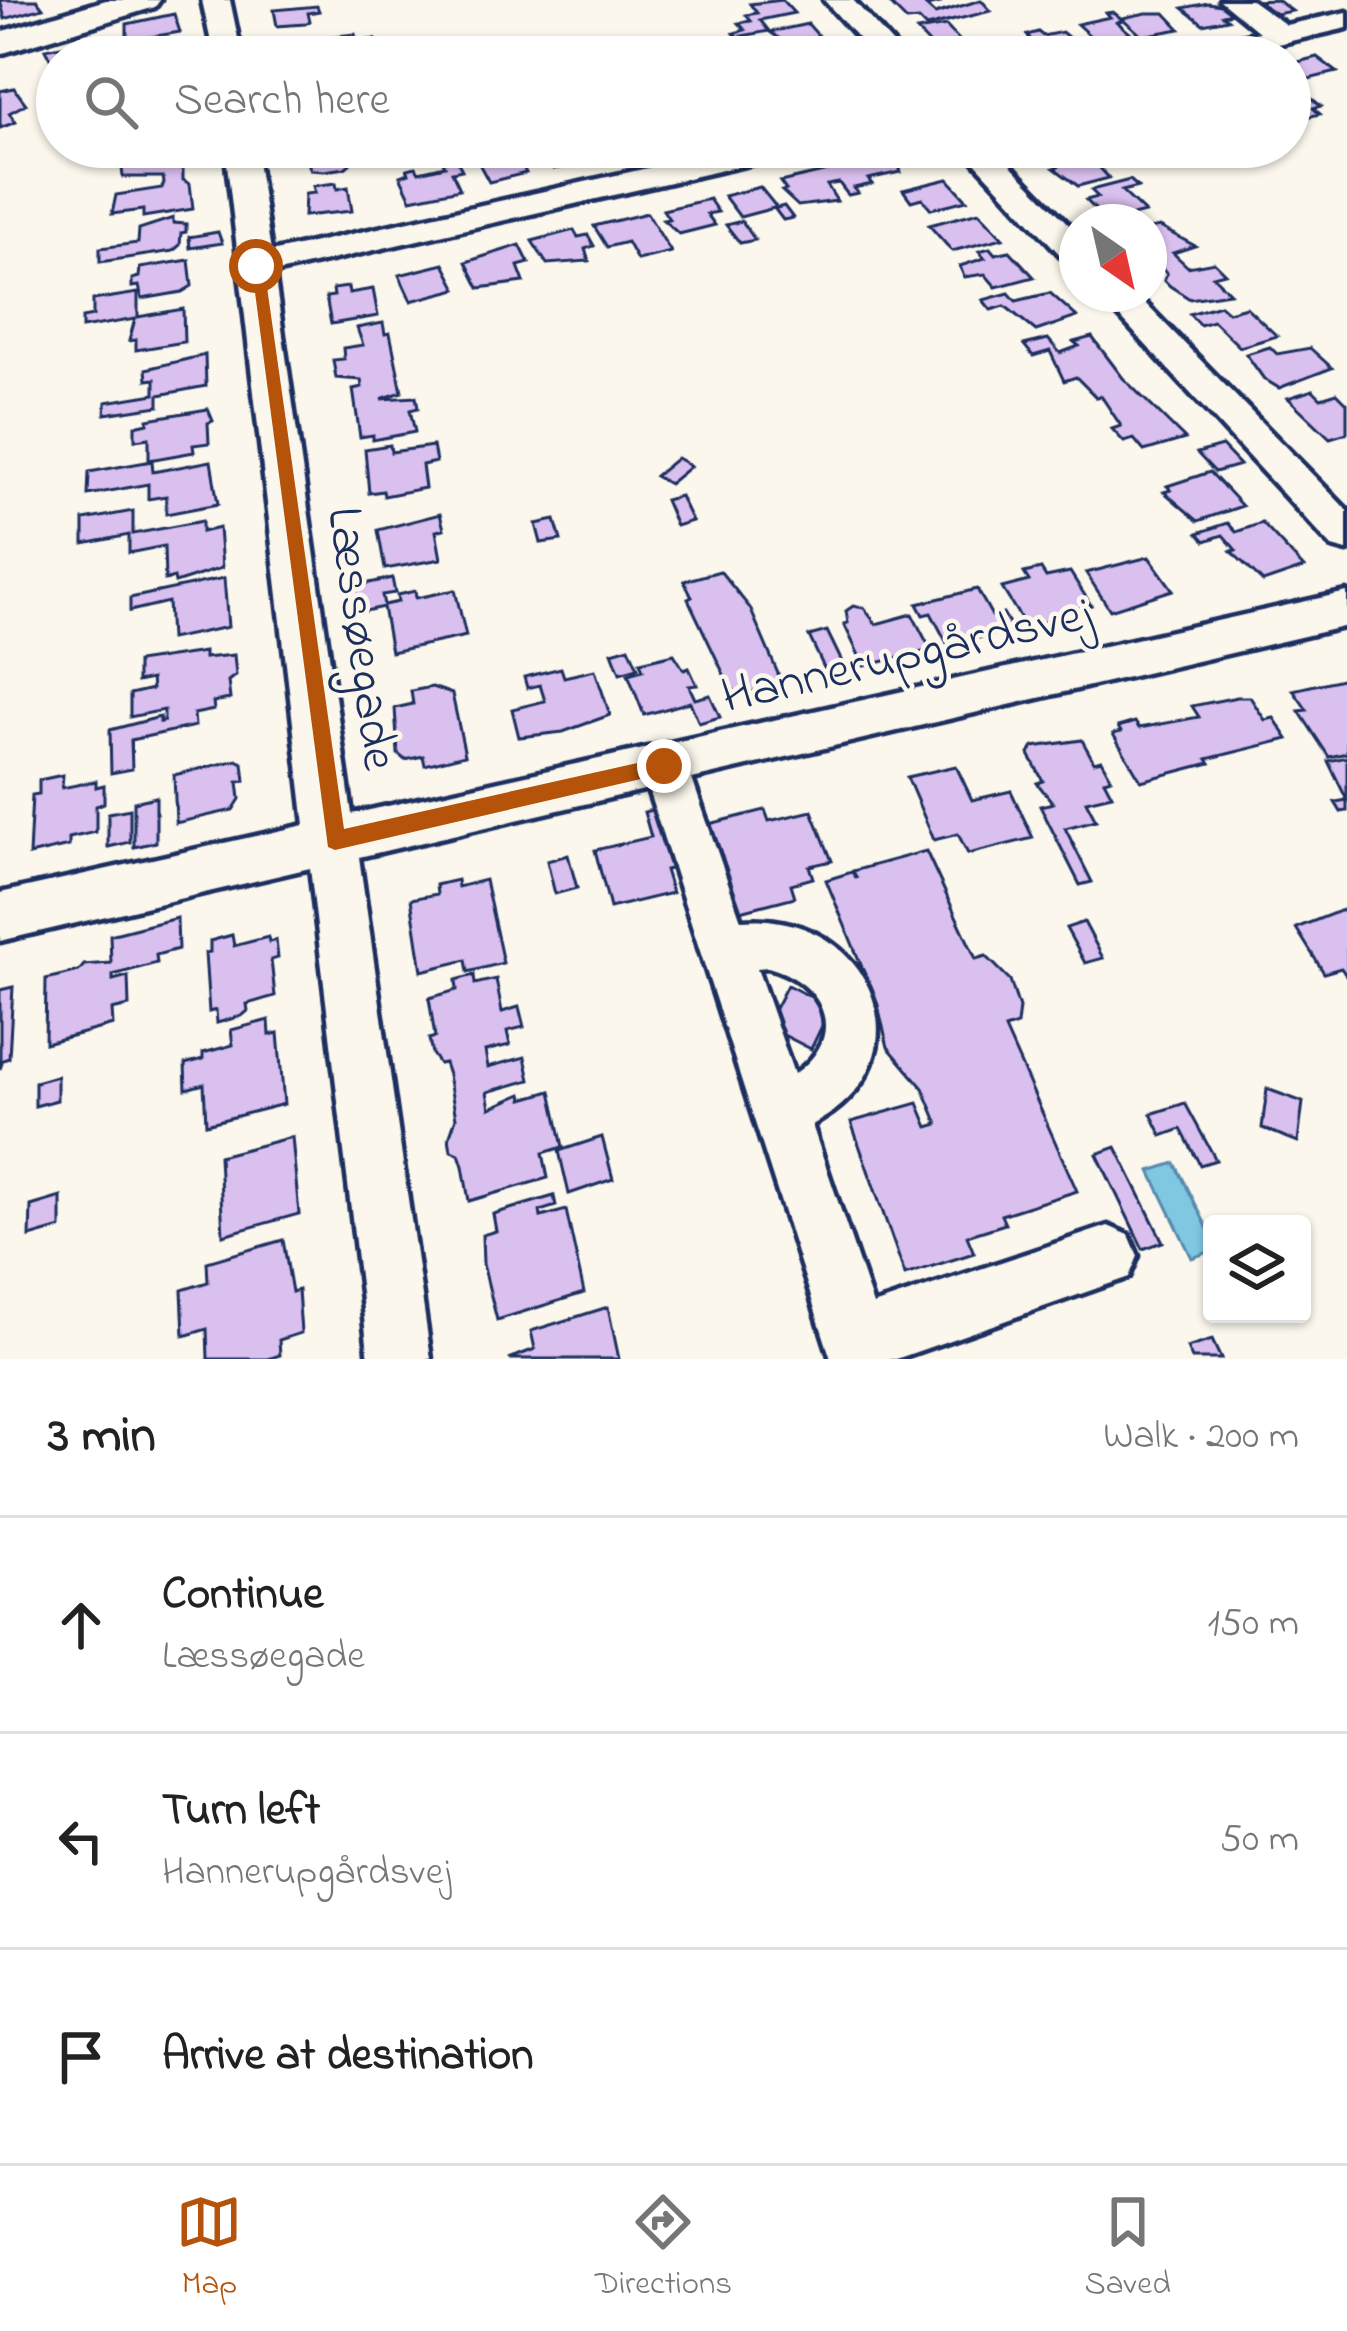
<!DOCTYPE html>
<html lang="en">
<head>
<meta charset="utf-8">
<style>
  :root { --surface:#fff; --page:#f6f6f6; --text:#222; --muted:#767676; --line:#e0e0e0; --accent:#b45309 }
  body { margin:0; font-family:"Indie Flower",sans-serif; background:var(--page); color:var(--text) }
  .controls { position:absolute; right:36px; bottom:36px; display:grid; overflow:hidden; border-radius:12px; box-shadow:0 3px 9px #0004 }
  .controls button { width:108px; height:108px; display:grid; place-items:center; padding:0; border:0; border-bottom:3px solid var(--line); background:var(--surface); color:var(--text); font:60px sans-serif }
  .compass { position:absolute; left:1059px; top:204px; width:108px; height:108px; border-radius:50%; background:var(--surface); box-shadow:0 3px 9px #0004; rotate:146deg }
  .stop { position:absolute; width:36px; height:36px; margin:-27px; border:9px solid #b45309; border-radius:50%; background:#fff }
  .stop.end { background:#b45309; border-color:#fff; box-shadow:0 3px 12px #0008 }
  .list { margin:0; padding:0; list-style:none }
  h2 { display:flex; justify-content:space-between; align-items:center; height:156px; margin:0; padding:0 48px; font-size:51px }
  h2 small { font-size:39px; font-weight:400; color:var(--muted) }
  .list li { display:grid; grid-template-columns:78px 1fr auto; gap:36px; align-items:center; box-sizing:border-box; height:216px; padding:0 48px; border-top:3px solid var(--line) }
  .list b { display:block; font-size:45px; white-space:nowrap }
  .list p { margin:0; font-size:39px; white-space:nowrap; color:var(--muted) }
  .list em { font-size:39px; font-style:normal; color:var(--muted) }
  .icon { flex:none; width:66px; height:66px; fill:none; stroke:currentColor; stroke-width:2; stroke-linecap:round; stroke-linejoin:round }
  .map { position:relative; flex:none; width:1347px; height:1359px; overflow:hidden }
  .search { position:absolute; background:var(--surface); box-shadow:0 3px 9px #0004; left:36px; right:36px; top:36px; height:132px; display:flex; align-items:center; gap:30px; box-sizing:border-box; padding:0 42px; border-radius:66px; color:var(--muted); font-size:45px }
  .sheet { height:804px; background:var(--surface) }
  nav { display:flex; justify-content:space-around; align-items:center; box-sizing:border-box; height:168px; border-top:3px solid var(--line); background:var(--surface); font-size:33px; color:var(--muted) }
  nav a { display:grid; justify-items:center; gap:6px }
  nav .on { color:var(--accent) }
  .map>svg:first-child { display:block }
  .water { fill:#80c7e1; stroke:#588aad; stroke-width:3 }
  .building { fill:#dac0ef; stroke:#1b2f5e; stroke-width:3 }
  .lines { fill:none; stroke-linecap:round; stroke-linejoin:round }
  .minor-casing { stroke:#1b2f5e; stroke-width:9 }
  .major-casing { stroke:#1b2f5e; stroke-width:9 }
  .minor { fill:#fbf7ec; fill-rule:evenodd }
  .major { fill:#fbf7ec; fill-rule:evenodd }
  .route { fill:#b45309 }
  .labels { text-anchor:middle; stroke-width:9; stroke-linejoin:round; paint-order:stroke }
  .street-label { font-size:51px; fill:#1b2f5e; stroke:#fbf7ec }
</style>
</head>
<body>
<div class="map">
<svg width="1347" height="1359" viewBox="0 0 1347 1359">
  <rect width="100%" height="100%" fill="#fbf7ec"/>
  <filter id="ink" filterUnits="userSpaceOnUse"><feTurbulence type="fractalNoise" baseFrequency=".00833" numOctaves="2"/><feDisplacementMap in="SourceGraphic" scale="24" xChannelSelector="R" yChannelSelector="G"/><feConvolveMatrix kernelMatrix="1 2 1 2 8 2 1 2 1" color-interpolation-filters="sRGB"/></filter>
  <g filter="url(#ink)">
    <path class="water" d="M1175 1163 1212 1237V1251L1192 1258 1150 1171Z"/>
    <g class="building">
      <path d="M0 0H37L43 8 5 19Z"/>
      <path d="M782 0 794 13 760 20 769 31 737 37 734 33 745 30 739 23 751 21 746 15 757 13 750 4Z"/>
      <path d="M906 0H937L940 3 926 6 935 14 981 0 991 11 926 27 919 20 907 21 889 3Z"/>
      <path d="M1277 0 1292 11 1271 15 1251 1Z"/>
      <path d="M1208 3 1221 5 1232 13 1223 15 1228 19 1203 24 1183 8Z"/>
      <path d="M317 6 319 11 308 13 310 21 305 24 277 26 274 10Z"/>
      <path d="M1113 12 1123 20 1117 22 1137 39 1101 46 1077 24 1110 17 1106 13Z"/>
      <path d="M1146 13H1165L1180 29 1142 36 1122 18Z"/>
      <path d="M174 14 180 32 127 41V24Z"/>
      <path d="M808 24 823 41 791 47 770 32Z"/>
      <path d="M946 26 962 43 947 46 969 56 935 57 928 49 933 48 917 31Z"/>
      <path d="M1038 32 1043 36 1062 32 1082 49 1038 57 1029 49 1037 47 1027 35Z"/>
      <path d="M355 34 357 42 375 39 378 49 317 57 314 43 305 44 304 39Z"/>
      <path d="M613 38 616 42 633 40 644 57H604L594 42Z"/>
      <path d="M97 39 100 54 57 57 55 68 45 49Z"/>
      <path d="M821 46 838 57 784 54Z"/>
      <path d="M541 47 543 51 573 50 577 57H510L508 52Z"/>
      <path d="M1317 57 1337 72 1309 79 1290 69V64Z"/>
      <path d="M1295 85 1321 106 1313 108 1320 114 1298 119 1290 113V86Z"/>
      <path d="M14 88 26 104 9 113 16 122 0 128V91Z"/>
      <path d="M360 147 347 151 350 164 345 168 324 171 311 170 303 151 307 147Z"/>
      <path d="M545 147H583L590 163 553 169Z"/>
      <path d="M1027 147H1064L1059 148 1063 153 1080 149 1106 166 1100 168 1109 178 1078 186 1054 168 1058 167 1048 157 1042 159Z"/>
      <path d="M531 151 538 163 523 167 526 173 489 182 478 162 513 151Z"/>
      <path d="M900 154 909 165 899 166 901 172 868 179 872 184 854 188 858 193 848 195 839 183 827 185 837 201 798 206 782 191 786 190 780 182 841 168 839 165 857 158Z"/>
      <path d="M183 155V180L190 184 193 209 143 217V210L112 214 116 195 162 188 164 183 163 177H123L122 168Z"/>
      <path d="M455 157 462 170 452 172 460 189 411 199 400 176 409 173 407 169 416 167 419 172 445 166 442 160Z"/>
      <path d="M948 179 967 200 931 209 922 198 911 201 903 190Z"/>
      <path d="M1130 180 1138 187 1122 191 1145 213 1108 222 1086 200 1098 197 1091 190Z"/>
      <path d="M336 183 337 189 348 187 352 211 304 216 305 194 315 193 313 186Z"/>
      <path d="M760 187 777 208 784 206 793 218 783 220 774 208 740 217 724 196Z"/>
      <path d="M709 199 718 212 707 214 715 225 679 234 663 220 669 219 663 210Z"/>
      <path d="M979 212 1003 238 952 251 929 225Z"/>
      <path d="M647 213 671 252 637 260 627 242 607 247 594 226Z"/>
      <path d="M173 218V223L186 224V232L181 233 180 245 173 251 100 262V248L138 243 139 229Z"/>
      <path d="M742 221 755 240 740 243 726 225Z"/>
      <path d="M1160 227 1195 246 1173 253 1188 267 1214 262 1225 273 1213 276 1230 293 1190 299 1170 286 1164 280 1167 273 1149 258V229Z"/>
      <path d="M574 230 578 237 588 235 594 246 585 249 589 261 547 264 532 241Z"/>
      <path d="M218 232 222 243 190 248 189 237Z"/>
      <path d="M520 245 529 263 518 266 524 282 479 288 466 262Z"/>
      <path d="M990 248 995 254 1010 251 1034 277 996 287 985 274 964 277 960 266 985 258 979 251Z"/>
      <path d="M189 260 192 286 182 292 142 299 139 286 132 287V279L139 277 140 268Z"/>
      <path d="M444 264 457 289 411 301 399 275Z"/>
      <path d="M348 287 349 293 373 289 378 316 331 324 326 297 334 296 333 289Z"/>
      <path d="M138 293V317L183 309 184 342 136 350V340L129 341 135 319 82 328V318L93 316V300Z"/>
      <path d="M1009 293 1016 301 1050 293 1077 317 1036 331 1005 306 991 310 983 300Z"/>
      <path d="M1220 305 1228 312 1246 307 1277 336 1240 347 1213 321 1200 325 1189 314Z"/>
      <path d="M383 323 385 334 390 333 402 392 381 399 416 397 418 408 410 410 415 432 373 440V435L360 437 353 389 362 387 361 380 336 378 333 360 344 359 343 348 363 345 357 328Z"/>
      <path d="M1092 337 1123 378 1185 439 1144 451 1134 439 1124 442 1112 429 1121 426 1101 396 1096 397 1076 377 1064 381 1050 351 1033 356 1024 345 1048 339 1060 353 1079 346 1074 342Z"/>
      <path d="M1270 347 1277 354 1310 348 1332 368 1279 388 1264 379 1246 354Z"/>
      <path d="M205 355 206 386 159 395V406L105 414 106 402 155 394V379L147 380 146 369Z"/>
      <path d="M1313 390 1321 398 1337 393 1347 403V433L1330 438 1288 398Z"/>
      <path d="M208 409 213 421 208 423 209 443 193 445 194 452 149 460V438L135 440V426L148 423V419Z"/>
      <path d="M390 445 391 452 433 446 436 462 422 465 425 488 384 496 383 491 369 493 365 449Z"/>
      <path d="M1222 446 1240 465 1215 472 1197 453Z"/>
      <path d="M677 458 691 466 669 484 655 476Z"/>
      <path d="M152 461 153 472 211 461 218 504 166 514V496L148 499V484L88 495 89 472Z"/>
      <path d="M1210 472 1242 506 1198 521 1164 492 1171 490 1167 486Z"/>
      <path d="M680 496 692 521 676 526 665 500Z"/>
      <path d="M133 511V534L202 521V532L219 528 222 568 175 583 174 578 165 580 164 546 129 553V535L84 544V520Z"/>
      <path d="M440 514 444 529 436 531 441 559 385 569 378 530Z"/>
      <path d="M555 520 561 540 541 543 536 524Z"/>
      <path d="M1228 523 1236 532 1262 523 1304 568 1263 582 1231 551 1236 550 1223 535 1205 541 1198 533Z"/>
      <path d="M1149 557 1173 590 1110 610 1086 573Z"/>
      <path d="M1041 569 1046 577 1070 572 1091 605 1074 610 1076 614 1026 627 1002 588 1029 581 1024 573Z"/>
      <path d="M720 571 750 608 782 683 739 696 728 683 688 599 692 597 684 581Z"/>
      <path d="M224 578 228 627 170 639 168 602 130 611V598Z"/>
      <path d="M392 578 395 593 382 595 384 605 398 602 397 595 415 591 416 598 455 590 466 636 391 652 383 607 352 614 347 588Z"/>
      <path d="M977 589 992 616 1003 613 1017 637 1004 640 1000 633 948 645 931 613 923 615 917 604Z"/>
      <path d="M853 606 864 608 876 624 912 614 931 650 864 666 844 624 848 623 846 611Z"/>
      <path d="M827 631 844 666 825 670 809 636Z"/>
      <path d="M629 647 638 668 620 673 612 652Z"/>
      <path d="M204 652V658L234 655 236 675 228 681 230 699 213 702 214 710 194 714 195 726 131 740 132 769 111 773 110 730 160 717V722L164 721V710L130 717V694L152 689 151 679 137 682V662Z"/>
      <path d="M674 654 684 670 689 668 697 685 689 686 695 699 710 695 720 717 699 723 690 702 644 715 628 674 643 670 640 662Z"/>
      <path d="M561 668 564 677 595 670 610 715 563 732 519 737 512 709 545 701 540 685 527 688 524 677Z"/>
      <path d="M1346 678 1347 753 1329 757 1299 711 1307 710 1293 690Z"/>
      <path d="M432 687 452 694 465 755 425 765 423 756 405 760 398 754 395 708 413 704 411 691Z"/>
      <path d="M1237 697H1250L1265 720 1274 718 1288 739 1207 759 1210 763 1141 781 1113 734 1121 732 1118 727 1135 722 1139 728 1199 717 1192 706Z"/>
      <path d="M1082 740 1094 762 1101 760 1111 778 1104 780 1112 795 1086 801 1096 820 1065 828 1092 882 1080 885 1040 806 1053 803 1037 783 1043 781 1029 754 1033 747Z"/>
      <path d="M1347 757V811L1341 812 1335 802 1347 800 1328 761Z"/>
      <path d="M237 760 243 763 245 781 238 782 240 799 233 810 176 823 174 775Z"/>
      <path d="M956 766 972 800 1011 791 1033 838 968 854 958 834 934 840 907 777Z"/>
      <path d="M63 775 62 788 96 781V787L104 785V803L96 806V832L69 838V846L29 855 32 795 39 794V780Z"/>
      <path d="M156 797V842L134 847V802Z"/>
      <path d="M662 807 680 867 665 870 672 893 610 908 595 850 651 837 644 812Z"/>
      <path d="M130 809V842L108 847V813Z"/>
      <path d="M765 810 769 821 812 811 832 861 809 866 813 878 791 884 795 897 737 912 709 824Z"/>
      <path d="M926 851 976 959 986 956 1010 980 1019 1008 1017 1025 1005 1029 1077 1191 1001 1215 1005 1224 967 1236 974 1253 905 1275 851 1122 918 1103 928 1127 938 1124 923 1088 888 1047 878 1006 826 880 852 872 857 879 853 871Z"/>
      <path d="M568 855 577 888 555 894 547 861Z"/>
      <path d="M457 880 458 887 485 880 503 963 468 972 466 960 422 971 411 899 437 894 436 885Z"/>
      <path d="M1342 910 1347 917V977L1341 968 1324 973 1296 928Z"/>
      <path d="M177 918 178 949 156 955 157 963 113 975V980L128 976 129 1006 112 1010 113 1025 45 1043 46 979 79 971 84 965 111 963 110 935Z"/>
      <path d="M1084 922 1103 958 1085 963 1066 928Z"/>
      <path d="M232 935 234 946 268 937 269 942 276 940 278 958 271 960 275 996 247 1004 248 1011 242 1016 217 1023 216 1010 209 1012 205 953 210 952V941Z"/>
      <path d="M474 975 475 984 496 979 502 1012 519 1007 524 1027 507 1031 510 1045 485 1051 488 1067 525 1057 530 1080 487 1092 490 1108 522 1094 523 1099 551 1091 563 1147 543 1153 548 1178 469 1201 463 1166 459 1154 451 1151 449 1138 456 1118 448 1075 444 1063 439 1064 432 1054 429 1039 435 1037 429 998 457 990 456 980Z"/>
      <path d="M787 985 831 1007 811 1049 766 1026Z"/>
      <path d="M13 987 9 1058 3 1060 0 1069V990Z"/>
      <path d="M269 1020 270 1035 278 1033 284 1104 206 1124 204 1084 186 1089 185 1064 203 1059V1053L233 1045 231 1030Z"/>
      <path d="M57 1076V1100L35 1106V1082Z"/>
      <path d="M1267 1089 1303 1102 1298 1142 1262 1128Z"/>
      <path d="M1185 1103 1216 1160 1200 1165 1181 1129 1162 1136 1151 1114Z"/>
      <path d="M292 1137 299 1214 223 1235 219 1156Z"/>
      <path d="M602 1137 613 1179 569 1194 559 1151Z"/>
      <path d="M1116 1147 1163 1242 1143 1249 1097 1154Z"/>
      <path d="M554 1196 556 1206 540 1211 541 1217 566 1210 584 1293 497 1320 483 1264 482 1235 496 1231 493 1214Z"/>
      <path d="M61 1197V1228L30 1237 31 1206Z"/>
      <path d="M283 1240 292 1292 298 1290 301 1333 279 1340 280 1355 268 1359H208L207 1329 184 1336 182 1290 208 1282 207 1262Z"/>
      <path d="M608 1307 619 1359H509L535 1349 531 1331Z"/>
      <path d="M1212 1340 1221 1359H1192L1187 1348Z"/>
    </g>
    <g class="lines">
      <g class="minor-casing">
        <g id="minor">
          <path d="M202 0H230L242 57H214Z"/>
          <path d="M824 0H853L905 57H875Z"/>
          <path d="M1220 0H1251L1286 25 1347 12V28L1221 57H1169L1173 51 1259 32Z"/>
          <path d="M225 147H255L271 252 742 147H799L784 156 274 273 352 814 1347 592V626L692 779 741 920C871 909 935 1061 812 1125L873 1305 1108 1226 1129 1235 1138 1256 1129 1277 896 1359H831L648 789 359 857 431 1359H369L310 868 0 941V893L305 825ZM768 967C825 983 849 1036 794 1074L757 968Z"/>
          <path d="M961 147H993L1077 233V263L1065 260Z"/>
          <path d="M1099 294H1136L1347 510V551L1332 547Z"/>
        </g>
      </g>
      <g class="major-casing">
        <path id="major" d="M106 0H160L155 7 0 54V32Z"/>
      </g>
      <use href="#minor" class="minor"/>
      <use href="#major" class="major"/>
    </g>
  </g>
  <path class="route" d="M251 262 264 266 344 829 664 757 671 759V772L335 850 328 847Z"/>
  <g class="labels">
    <g class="street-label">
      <text transform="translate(365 638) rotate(82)" y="18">Læssøegade</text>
      <text transform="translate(906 652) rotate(-13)" y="18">Hannerupgårdsvej</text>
    </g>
  </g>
</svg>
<div class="controls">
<button><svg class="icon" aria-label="layers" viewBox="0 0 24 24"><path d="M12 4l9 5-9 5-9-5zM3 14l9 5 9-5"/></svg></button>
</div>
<svg class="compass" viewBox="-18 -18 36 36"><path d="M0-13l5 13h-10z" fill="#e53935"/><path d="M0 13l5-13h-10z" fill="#767676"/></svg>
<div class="stop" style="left:256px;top:266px"></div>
<div class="stop end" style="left:664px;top:766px"></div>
<div class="search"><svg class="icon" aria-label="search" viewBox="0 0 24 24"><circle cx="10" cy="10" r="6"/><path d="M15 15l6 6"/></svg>Search here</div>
</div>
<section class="sheet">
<h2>3 min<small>Walk · 200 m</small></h2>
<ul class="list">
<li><svg class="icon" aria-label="ahead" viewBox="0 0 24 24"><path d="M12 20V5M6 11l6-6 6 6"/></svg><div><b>Continue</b><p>Læssøegade</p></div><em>150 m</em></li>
<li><svg class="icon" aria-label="left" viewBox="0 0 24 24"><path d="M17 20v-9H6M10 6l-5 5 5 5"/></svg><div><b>Turn left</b><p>Hannerupgårdsvej</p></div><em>50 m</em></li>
<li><svg class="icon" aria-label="arrive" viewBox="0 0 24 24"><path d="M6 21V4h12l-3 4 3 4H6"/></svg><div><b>Arrive at destination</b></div></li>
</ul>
</section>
<nav>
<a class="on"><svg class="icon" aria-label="map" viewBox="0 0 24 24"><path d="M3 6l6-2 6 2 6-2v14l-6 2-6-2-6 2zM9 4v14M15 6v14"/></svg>Map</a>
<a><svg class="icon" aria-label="directions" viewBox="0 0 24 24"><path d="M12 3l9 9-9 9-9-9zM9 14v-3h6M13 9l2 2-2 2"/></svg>Directions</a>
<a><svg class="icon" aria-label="saved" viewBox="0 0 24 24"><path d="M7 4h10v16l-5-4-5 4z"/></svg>Saved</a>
</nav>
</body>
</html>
